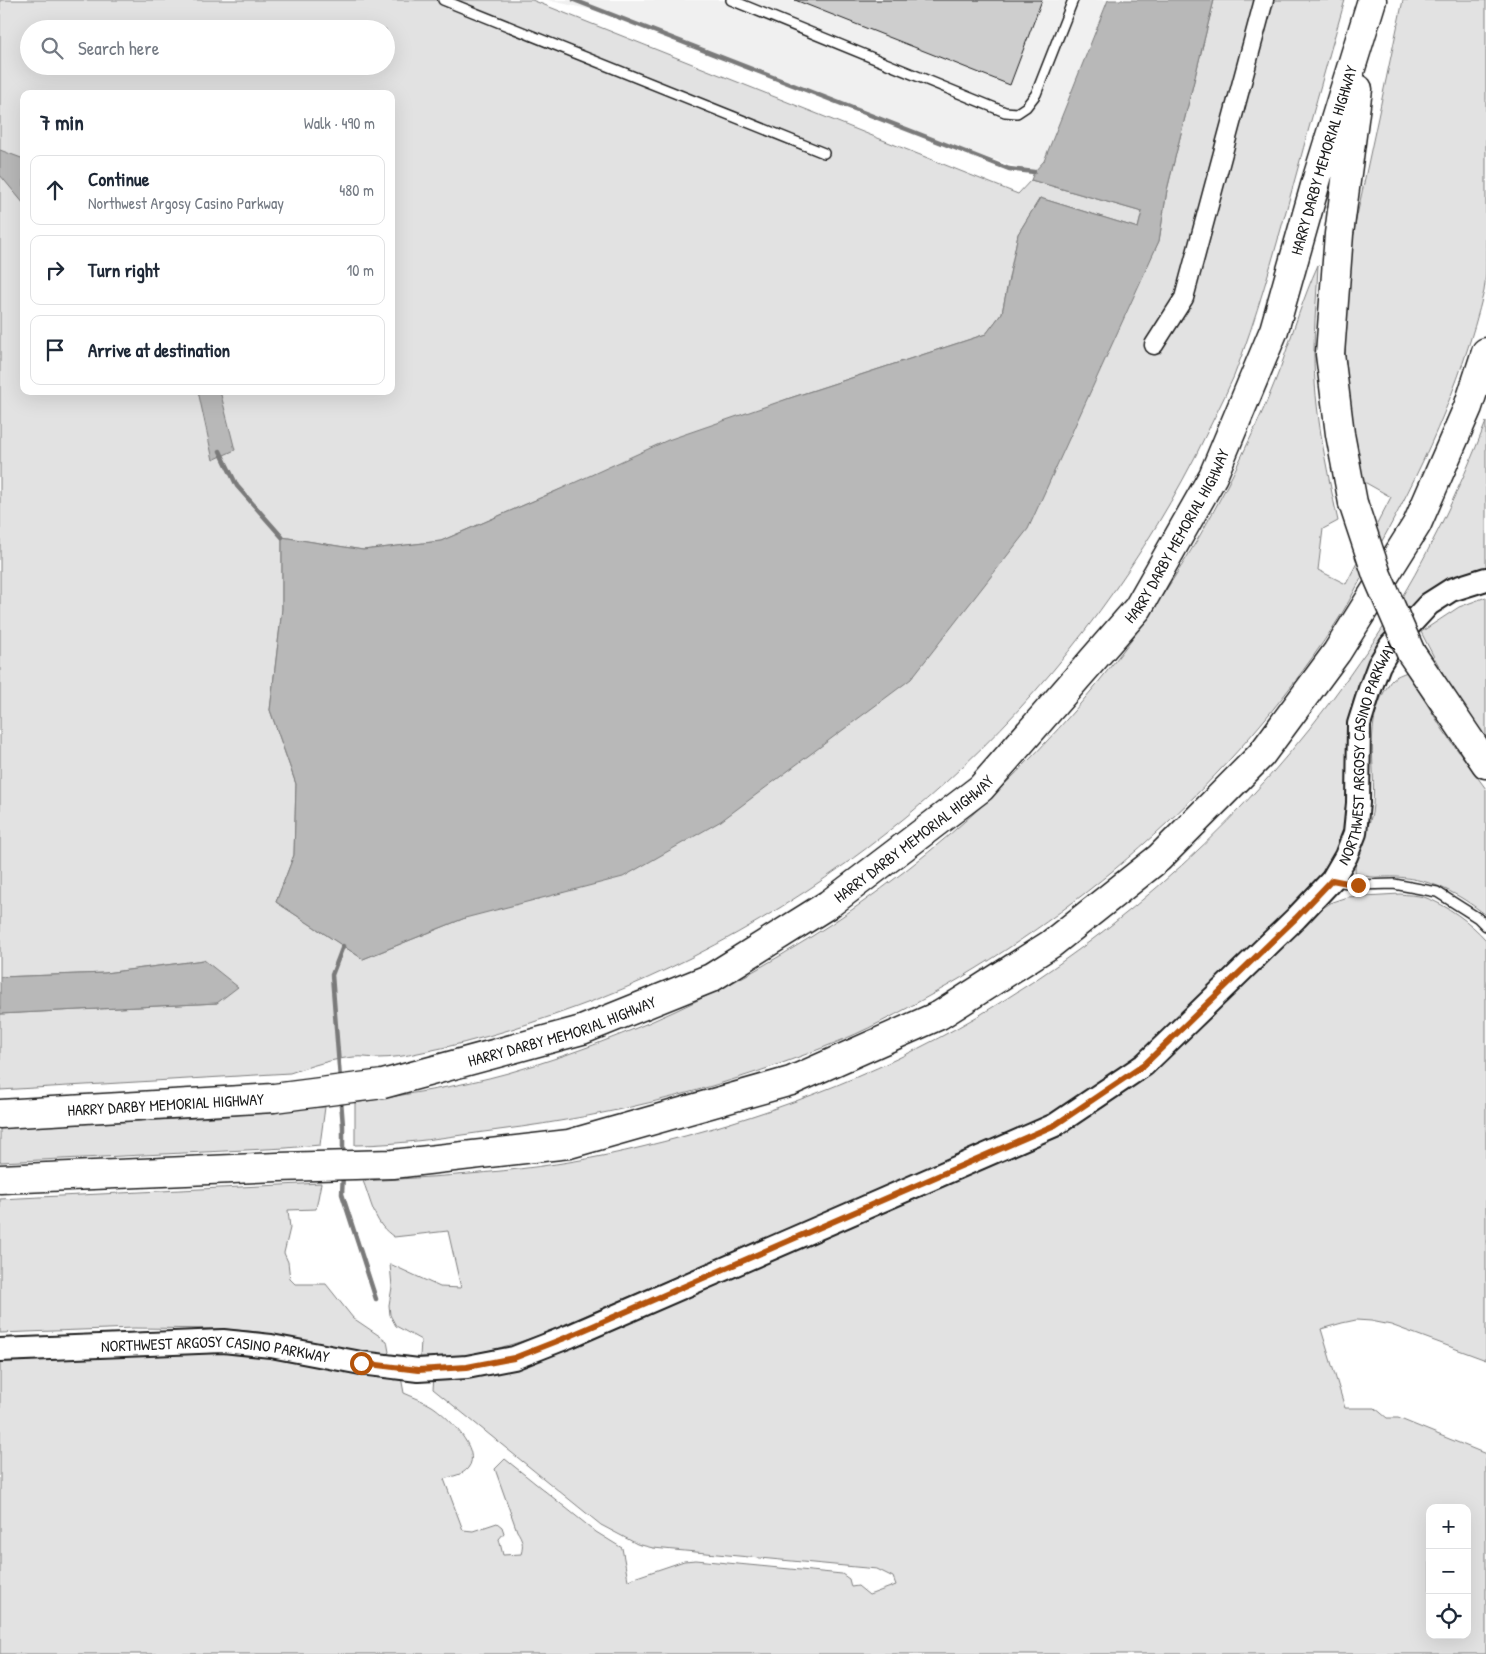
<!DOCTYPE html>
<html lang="en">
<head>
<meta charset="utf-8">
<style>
  :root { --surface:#fff; --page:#f6f6f7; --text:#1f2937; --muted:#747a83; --line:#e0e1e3 }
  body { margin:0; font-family:"Patrick Hand",sans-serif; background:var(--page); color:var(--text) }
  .controls { position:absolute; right:15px; bottom:15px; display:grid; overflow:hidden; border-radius:10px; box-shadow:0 5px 20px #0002 }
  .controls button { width:45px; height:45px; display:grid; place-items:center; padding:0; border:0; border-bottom:1px solid var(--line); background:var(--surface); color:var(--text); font:25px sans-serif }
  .stop { position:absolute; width:15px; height:15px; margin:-11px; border:4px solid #b45309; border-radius:50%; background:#fff }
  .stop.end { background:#b45309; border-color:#fff; box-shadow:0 1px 5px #0008 }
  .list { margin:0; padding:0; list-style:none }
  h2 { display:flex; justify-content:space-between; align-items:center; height:65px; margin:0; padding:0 20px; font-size:21px }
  h2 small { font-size:16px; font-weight:400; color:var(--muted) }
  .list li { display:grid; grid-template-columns:32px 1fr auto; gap:15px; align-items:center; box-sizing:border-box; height:70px; margin:0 10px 10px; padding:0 10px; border:1px solid var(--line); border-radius:10px }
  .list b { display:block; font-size:19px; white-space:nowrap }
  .list p { margin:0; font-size:16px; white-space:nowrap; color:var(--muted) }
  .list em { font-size:16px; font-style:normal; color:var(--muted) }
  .icon { flex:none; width:28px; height:28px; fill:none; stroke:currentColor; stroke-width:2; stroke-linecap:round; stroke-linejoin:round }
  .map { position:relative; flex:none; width:1486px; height:1654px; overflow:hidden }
  .search { position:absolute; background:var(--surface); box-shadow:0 5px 20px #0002; left:20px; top:20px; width:375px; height:55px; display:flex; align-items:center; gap:12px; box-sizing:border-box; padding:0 18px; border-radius:28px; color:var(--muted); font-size:19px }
  .panel { position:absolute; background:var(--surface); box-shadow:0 5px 20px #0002; left:20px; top:90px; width:375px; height:305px; border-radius:10px }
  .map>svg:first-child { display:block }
  .built { fill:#f0f0f0 }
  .green { fill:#e2e2e2; stroke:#7f7f7f; fill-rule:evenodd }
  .water { fill:#b8b8b8; stroke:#7a7a7a }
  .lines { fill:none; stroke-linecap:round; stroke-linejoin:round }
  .stream { stroke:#7a7a7a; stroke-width:4.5 }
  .building { fill:#cecece; stroke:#1c1c1c }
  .service-casing { stroke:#1c1c1c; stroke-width:12 }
  .minor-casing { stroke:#1c1c1c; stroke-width:21 }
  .tertiary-casing { stroke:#1c1c1c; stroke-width:26 }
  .motorway-casing { stroke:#1c1c1c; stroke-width:31 }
  .service { stroke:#fff; stroke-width:9 }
  .minor { stroke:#fff; stroke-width:18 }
  .tertiary { stroke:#fff; stroke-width:22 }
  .motorway { stroke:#fff; stroke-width:28 }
  .motorway-bridge-casing { stroke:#1c1c1c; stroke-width:31; stroke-linecap:butt }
  .motorway-bridge { stroke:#fff; stroke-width:28 }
  .route { stroke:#b45309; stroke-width:6 }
  .labels { text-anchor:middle; stroke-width:4; stroke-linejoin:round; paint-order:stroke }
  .street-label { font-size:16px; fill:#1c1c1c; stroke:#fff }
</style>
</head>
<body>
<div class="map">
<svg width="1486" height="1654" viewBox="0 0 1486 1654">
  <rect width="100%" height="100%" fill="#fff"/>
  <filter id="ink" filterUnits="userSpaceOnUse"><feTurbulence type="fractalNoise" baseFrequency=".02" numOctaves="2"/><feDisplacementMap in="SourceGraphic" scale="10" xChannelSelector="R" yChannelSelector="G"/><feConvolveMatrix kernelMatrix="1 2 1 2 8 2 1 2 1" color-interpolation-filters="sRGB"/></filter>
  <g filter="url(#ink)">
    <path class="built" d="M547 0H1108L1044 161 1034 172 963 150 606 13Z"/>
    <g class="green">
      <path d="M0 0H532L1018 194 1031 180 1142 212 1138 228 1040 198 1018 234 1002 313 986 334 790 398 554 492 441 541 363 550 282 537V609L270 710 296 784 294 855 276 902 363 959 465 918 1142 276 1159 241 1167 190 1214 0H1345C1326 66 1308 131 1290 197 1273 257 1257 317 1234 376 1222 403 1208 430 1195 457 1068 703 856 898 598 999 540 1021 480 1041 418 1053 406 1056 391 1058 378 1058 370 1058 362 1056 354 1057 332 1059 311 1066 290 1073L0 1090V1014L217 1003 204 960 105 973 0 977ZM29 29H386V66H29ZM24 94H391V391H24Z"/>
      <path d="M1403 0H1486C1486 67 1486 134 1486 200 1486 219 1486 237 1486 255 1486 267 1486 279 1484 291 1461 386 1420 474 1372 559 1361 577 1352 597 1341 615 1245 766 1102 897 947 986 913 1005 878 1025 842 1040 731 1086 618 1115 499 1130 451 1136 403 1145 355 1145V1103C406 1094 458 1087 508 1073 815 986 1083 767 1228 484 1247 446 1266 406 1281 366 1293 332 1303 298 1318 265 1317 294 1314 324 1314 353 1314 410 1326 466 1338 521L1323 529 1318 570 1346 584 1391 497 1359 479 1351 442 1345 348 1344 309 1349 265 1355 225Z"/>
      <path d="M1486 422V567L1476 569 1446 582 1413 606 1387 632 1365 669 1353 705 1350 724 1348 829 1332 863 1300 901 1164 1030 1121 1068 1065 1107 1038 1121 540 1335C512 1345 485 1353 456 1356 444 1357 432 1357 420 1357L421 1340 396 1326 390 1315 389 1305 392 1287 390 1264 440 1287 461 1288 448 1231 394 1237C390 1234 385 1230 382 1226 372 1213 369 1195 363 1181 456 1176 551 1170 642 1147 759 1119 874 1077 978 1016 1124 930 1251 814 1349 676 1361 658 1375 641 1386 623 1426 560 1459 491 1486 422Z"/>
      <path d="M1486 597V741C1461 706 1440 670 1421 632L1459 607Z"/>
      <path d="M1407 672 1443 730 1486 789V915C1457 893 1434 880 1397 877 1383 876 1367 880 1355 872 1354 851 1368 833 1372 813 1378 773 1363 729 1384 692 1387 688 1389 682 1393 679 1396 676 1402 674 1407 672Z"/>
      <path d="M1400 894C1407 895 1416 895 1424 897 1447 905 1470 922 1486 940V1360L1391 1325 1371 1321 1356 1320 1342 1323 1321 1329 1345 1408H1375L1387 1418H1398L1486 1454V1654H0V1362L234 1351 401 1377 404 1393C413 1397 424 1401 432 1406 446 1415 483 1450 468 1468 463 1475 452 1476 444 1479L463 1530 473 1531 497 1523 502 1527 504 1533 499 1539 503 1555 521 1554C524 1545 522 1538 517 1531L495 1469 505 1459 596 1532 622 1548 628 1580 684 1561 696 1560 842 1574 849 1579 851 1587 858 1586 869 1595 896 1585 893 1577 877 1569 653 1548 637 1544 601 1525 433 1389 434 1377 459 1376 1070 1126 1104 1107 1130 1087 1315 913 1332 902 1347 897ZM1430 1508H1467V1635H1430Z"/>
      <path d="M325 1107 320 1145 286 1148 0 1162V1128L218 1117 290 1109Z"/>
      <path d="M321 1183 316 1209 288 1210 290 1228 284 1253 288 1262 290 1279 295 1284H326L353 1318 387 1341 389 1352 385 1356 259 1332 224 1329 134 1328 0 1333V1199Z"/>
    </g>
    <g class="water">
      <path d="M1108 0H1214L1167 190 1159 241 1028 529 911 679 721 821 623 877 465 918 363 959 276 902 294 855 296 784 270 710 282 609V537L363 550 441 541 554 492 668 440 790 398 986 334 1002 313 1018 234 1040 198 1138 228 1142 212 1031 180 1034 172 1044 161Z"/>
      <path d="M0 150 24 159V204L0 175Z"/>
      <path d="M198 391H220L235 450 213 460Z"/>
      <path d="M204 960 238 987 217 1003 0 1014V977L105 973Z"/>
    </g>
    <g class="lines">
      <g class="stream">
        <path d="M574 0 1009 169 1034 172"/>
        <path d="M220 451 237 486 282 537"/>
        <path d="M340 1079 332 975 343 946"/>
        <path d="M341 1100 343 1126V1157"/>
        <path d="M343 1174 342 1194 376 1299"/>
      </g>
    </g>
    <path class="building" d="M795 0H1042L1010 85Z"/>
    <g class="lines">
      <g class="service-casing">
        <g id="service">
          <path d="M443 0 824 153"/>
          <path d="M731 0 1005 112 1017 113 1026 107 1036 94 1073 0"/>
          <path d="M1332 880 1358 885 1394 884 1437 892 1478 918 1486 926"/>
        </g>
      </g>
      <g class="minor-casing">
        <path id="minor" d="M1154 345 1184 298 1264 0"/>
      </g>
      <g class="tertiary-casing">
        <g id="tertiary">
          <path id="s1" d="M0 1350 223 1341 271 1346 361 1363 418 1370 467 1367 514 1358 570 1336 1055 1125 1144 1065 1296 918 1332 880 1346 856 1355 833 1358 803 1359 724 1370 689 1379 665 1391 645 1429 604 1451 590 1486 579"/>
        </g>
      </g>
      <g class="motorway-casing">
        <g id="motorway">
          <path d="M1353 503 1340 434 1330 354 1339 234 1358 89"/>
          <path d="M1411 653 1486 764"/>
          <path id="s2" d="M0 1114 274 1098 383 1084 582 1030 711 978 829 904 981 788 1138 608 1213 476 1274 330 1318 175 1372 0"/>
          <path d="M0 1179 278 1167 393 1164 569 1144 791 1081 940 1015 1051 944 1159 858 1261 755 1337 652 1417 524 1468 407 1486 352"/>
        </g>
      </g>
      <use href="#service" class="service"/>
      <use href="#minor" class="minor"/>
      <use href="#tertiary" class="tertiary"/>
      <use href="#motorway" class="motorway"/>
      <g class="motorway-bridge-casing">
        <path id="motorway-bridge" d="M1353 503 1377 575 1411 653"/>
      </g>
      <use href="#motorway-bridge" class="motorway-bridge"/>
    </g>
  </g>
  <g class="lines" filter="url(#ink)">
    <path class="route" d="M361 1363 418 1370 467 1367 514 1358 570 1336 1055 1125 1144 1065 1296 918 1332 880 1358 885"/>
  </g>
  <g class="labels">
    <g class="street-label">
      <text dy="6" stroke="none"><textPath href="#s2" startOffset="1786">HARRY DARBY MEMORIAL HIGHWAY</textPath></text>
      <text dy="6" stroke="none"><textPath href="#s2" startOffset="1381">HARRY DARBY MEMORIAL HIGHWAY</textPath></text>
      <text dy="6" stroke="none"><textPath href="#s1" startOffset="1612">NORTHWEST ARGOSY CASINO PARKWAY</textPath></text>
      <text dy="6" stroke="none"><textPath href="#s2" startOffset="976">HARRY DARBY MEMORIAL HIGHWAY</textPath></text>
      <text dy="6" stroke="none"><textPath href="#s2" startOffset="571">HARRY DARBY MEMORIAL HIGHWAY</textPath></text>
      <text dy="6" stroke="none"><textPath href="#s2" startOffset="166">HARRY DARBY MEMORIAL HIGHWAY</textPath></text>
      <text dy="6" stroke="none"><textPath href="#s1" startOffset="216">NORTHWEST ARGOSY CASINO PARKWAY</textPath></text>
    </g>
  </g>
</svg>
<div class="controls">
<button>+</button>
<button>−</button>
<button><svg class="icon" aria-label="locate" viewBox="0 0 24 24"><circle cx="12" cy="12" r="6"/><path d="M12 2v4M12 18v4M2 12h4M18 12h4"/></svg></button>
</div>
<div class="stop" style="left:361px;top:1363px"></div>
<div class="stop end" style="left:1358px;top:885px"></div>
<div class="search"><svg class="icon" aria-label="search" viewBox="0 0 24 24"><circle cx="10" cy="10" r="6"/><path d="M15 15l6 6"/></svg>Search here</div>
<section class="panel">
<h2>7 min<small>Walk · 490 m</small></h2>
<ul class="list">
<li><svg class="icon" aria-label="ahead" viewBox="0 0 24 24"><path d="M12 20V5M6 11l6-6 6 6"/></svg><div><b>Continue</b><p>Northwest Argosy Casino Parkway</p></div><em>480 m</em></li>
<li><svg class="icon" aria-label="right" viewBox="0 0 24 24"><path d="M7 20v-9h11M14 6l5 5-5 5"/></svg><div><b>Turn right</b></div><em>10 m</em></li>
<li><svg class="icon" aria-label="arrive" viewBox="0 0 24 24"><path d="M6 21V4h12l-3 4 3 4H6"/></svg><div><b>Arrive at destination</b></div></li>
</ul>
</section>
</div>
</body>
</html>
